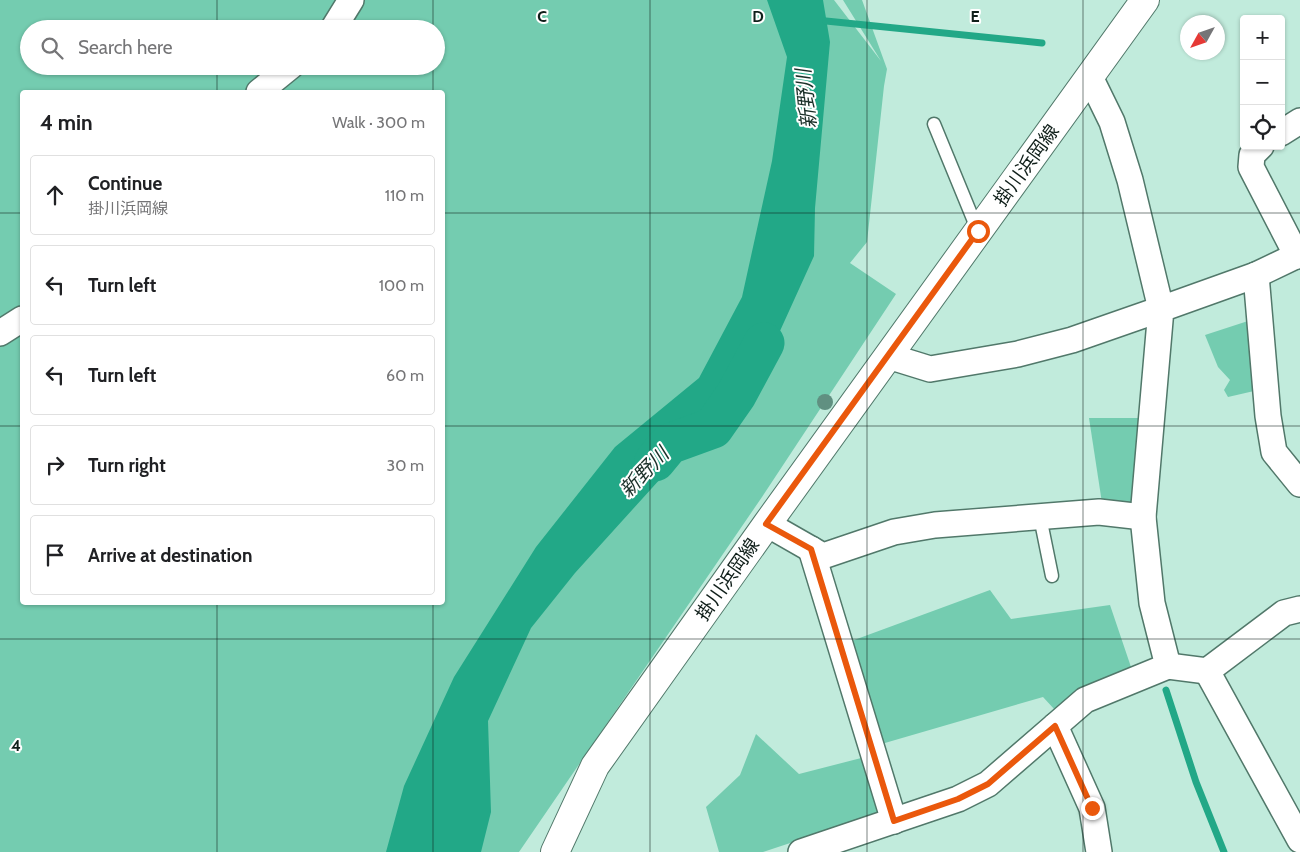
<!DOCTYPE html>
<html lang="en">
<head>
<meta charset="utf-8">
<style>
  :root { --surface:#fff; --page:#f2f2f2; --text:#202124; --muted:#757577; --line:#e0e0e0 }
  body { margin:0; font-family:Cabin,"Noto Sans JP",sans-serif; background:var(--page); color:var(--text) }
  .controls { position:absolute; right:15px; top:15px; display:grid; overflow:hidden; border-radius:5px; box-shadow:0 1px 4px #0004 }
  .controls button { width:45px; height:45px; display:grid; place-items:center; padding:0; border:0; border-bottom:1px solid var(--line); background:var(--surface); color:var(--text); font:25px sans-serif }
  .compass { position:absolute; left:1180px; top:15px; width:45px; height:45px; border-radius:50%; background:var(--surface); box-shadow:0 1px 4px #0004; rotate:230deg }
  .stop { position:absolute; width:15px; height:15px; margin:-11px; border:4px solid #ea580c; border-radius:50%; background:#fff }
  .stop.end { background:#ea580c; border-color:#fff; box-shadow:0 1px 5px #0008 }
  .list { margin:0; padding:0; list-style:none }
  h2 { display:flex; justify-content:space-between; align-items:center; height:65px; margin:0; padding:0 20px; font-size:21px }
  h2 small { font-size:16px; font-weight:400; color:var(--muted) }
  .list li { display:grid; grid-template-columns:32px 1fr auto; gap:15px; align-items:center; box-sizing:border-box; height:80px; margin:0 10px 10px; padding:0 10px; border:1px solid var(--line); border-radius:5px }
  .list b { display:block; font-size:19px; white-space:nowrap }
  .list p { margin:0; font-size:16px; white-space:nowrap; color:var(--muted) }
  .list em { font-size:16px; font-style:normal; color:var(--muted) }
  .icon { flex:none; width:28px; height:28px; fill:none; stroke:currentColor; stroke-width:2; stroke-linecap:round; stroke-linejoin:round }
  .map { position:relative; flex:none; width:1300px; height:852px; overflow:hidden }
  .search { position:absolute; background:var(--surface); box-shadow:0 1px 4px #0004; left:20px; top:20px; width:425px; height:55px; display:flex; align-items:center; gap:12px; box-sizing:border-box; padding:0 18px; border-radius:28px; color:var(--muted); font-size:19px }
  .panel { position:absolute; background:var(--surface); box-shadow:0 1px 4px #0004; left:20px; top:90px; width:425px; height:515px; border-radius:5px }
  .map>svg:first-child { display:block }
  .green { fill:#74ccb0; fill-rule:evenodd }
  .water { fill:#22a887 }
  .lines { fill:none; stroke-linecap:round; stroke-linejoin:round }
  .stream { stroke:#22a887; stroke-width:7 }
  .river { stroke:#22a887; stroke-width:41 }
  .service-casing { stroke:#51786a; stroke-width:15 }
  .minor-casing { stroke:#51786a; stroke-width:28 }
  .primary-casing { stroke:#51786a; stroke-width:30 }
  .service { stroke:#fff; stroke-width:12 }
  .minor { stroke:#fff; stroke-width:25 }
  .primary { stroke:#fff; stroke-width:28 }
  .tree { fill:#609081 }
  .route { stroke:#ea580c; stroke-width:6 }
  .grid { fill:none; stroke:#101f1a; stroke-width:1; stroke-opacity:0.55 }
  .labels { text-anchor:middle; stroke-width:4; stroke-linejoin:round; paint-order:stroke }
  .street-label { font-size:19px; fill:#101f1a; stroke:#fff }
  .water-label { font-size:20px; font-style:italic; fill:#1b3029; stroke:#fff }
  .grid-label { font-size:16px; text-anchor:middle; font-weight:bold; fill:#101f1a; stroke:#fff; stroke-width:4; stroke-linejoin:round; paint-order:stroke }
</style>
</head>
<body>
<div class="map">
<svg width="1300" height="852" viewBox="0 0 1300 852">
  <rect width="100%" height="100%" fill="#c1ebdc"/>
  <g class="green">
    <path d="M0 0H834L881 61 843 0H862L887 69 884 86 867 242 850 263 896 294 762 497 519 852H0ZM29 29H436V66H29ZM22 92H442V602H22Z"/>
    <path d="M1248 321 1254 391 1228 397 1224 390 1230 380 1218 367 1205 335Z"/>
    <path d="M1089 418H1141L1137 506 1102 503Z"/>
    <path d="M990 590 1011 619 1110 605 1132 670 1055 710 1043 697 878 745 846 643Z"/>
    <path d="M756 734 799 774 869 756 887 811 763 852H719L706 807 740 775Z"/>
  </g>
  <path class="water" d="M767 0H823L830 42 815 208 814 256 770 353 738 393 575 573 531 628 488 721 491 812 481 852H386L404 786 454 677 536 547 615 447 699 378 742 297 772 161 787 57Z"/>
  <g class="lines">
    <g class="stream">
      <path d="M826 21 1042 43"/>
      <path d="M1166 690 1196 782 1224 852"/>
    </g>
    <path class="river" d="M655 461 669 444 713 428 736 395 764 343"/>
    <g class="service-casing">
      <g id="service">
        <path d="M934 124 978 231"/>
        <path d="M1040 517 1052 576"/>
      </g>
    </g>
    <g class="minor-casing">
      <g id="minor">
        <path d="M333 29 351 0"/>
        <path d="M259 92 291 66"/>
        <path d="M1281 133 1300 121"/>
        <path d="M1261 146 1252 155 1251 167 1297 256"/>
        <path d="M1256 275 1268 416 1274 452 1300 484"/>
        <path d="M0 333 22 319"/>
        <path d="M888 356 930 369 1018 354 1072 340 1161 309 1130 180 1112 122 1090 77"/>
        <path d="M767 524 823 556 894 532 935 525 1099 512 1143 517"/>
        <path d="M811 549 894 821"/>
        <path d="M1168 666 1207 671 1284 613 1300 609"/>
        <path d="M1207 671 1300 840"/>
        <path d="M801 852 958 799 988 784 1055 726"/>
        <path d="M1099 852 1092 808 1055 726 1085 700 1168 666 1152 603 1143 517 1161 309 1256 275 1300 254"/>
      </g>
    </g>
    <g class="primary-casing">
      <path id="primary" d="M555 852 595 766 767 524 1145 0"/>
    </g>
    <use href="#service" class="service"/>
    <use href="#minor" class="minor"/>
    <use href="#primary" class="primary"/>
  </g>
  <circle class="tree" cx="825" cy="402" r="8"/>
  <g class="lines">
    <path class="route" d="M978 231 766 524 811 549 894 821 958 799 988 784 1055 726 1092 808"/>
  </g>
  <path class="grid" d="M217 0V29M433 0V29M650 0V852M867 0V852M1083 0V852M217 66V92M433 66V92M0 213H22M442 213H1300M0 426H22M442 426H1300M217 602V852M433 602V852M0 639H1300"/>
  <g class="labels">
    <g class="street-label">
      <text transform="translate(1026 165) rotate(-54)" y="7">掛川浜岡線</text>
      <text transform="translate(727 579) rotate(-55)" y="7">掛川浜岡線</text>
    </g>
    <g class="water-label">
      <text transform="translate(806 99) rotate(-96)" y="7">新野川</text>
      <text transform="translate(644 472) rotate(-46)" y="7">新野川</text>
    </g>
  </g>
  <g class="grid-label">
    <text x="542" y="22">C</text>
    <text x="758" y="22">D</text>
    <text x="975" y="22">E</text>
    <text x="16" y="751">4</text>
  </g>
</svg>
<div class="controls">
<button>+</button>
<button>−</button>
<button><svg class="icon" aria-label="locate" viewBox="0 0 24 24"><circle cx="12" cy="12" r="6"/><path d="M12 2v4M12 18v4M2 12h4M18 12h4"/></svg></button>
</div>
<svg class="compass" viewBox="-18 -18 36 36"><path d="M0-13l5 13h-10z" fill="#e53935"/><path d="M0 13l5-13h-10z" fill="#757577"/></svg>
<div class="stop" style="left:978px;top:231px"></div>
<div class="stop end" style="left:1092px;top:808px"></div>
<div class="search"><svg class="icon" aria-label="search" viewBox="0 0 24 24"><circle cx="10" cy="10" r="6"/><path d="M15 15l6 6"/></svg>Search here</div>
<section class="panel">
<h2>4 min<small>Walk · 300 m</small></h2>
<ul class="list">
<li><svg class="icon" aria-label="ahead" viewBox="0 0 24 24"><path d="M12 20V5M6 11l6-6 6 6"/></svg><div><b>Continue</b><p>掛川浜岡線</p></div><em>110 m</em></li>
<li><svg class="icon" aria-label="left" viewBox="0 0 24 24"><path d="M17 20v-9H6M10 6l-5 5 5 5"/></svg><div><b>Turn left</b></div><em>100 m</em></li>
<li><svg class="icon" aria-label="left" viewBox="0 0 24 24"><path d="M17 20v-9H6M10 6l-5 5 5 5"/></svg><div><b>Turn left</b></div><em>60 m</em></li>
<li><svg class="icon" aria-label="right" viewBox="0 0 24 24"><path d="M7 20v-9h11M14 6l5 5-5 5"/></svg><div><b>Turn right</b></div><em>30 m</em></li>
<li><svg class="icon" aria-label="arrive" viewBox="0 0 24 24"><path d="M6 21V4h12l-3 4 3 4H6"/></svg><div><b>Arrive at destination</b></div></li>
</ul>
</section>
</div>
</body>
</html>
